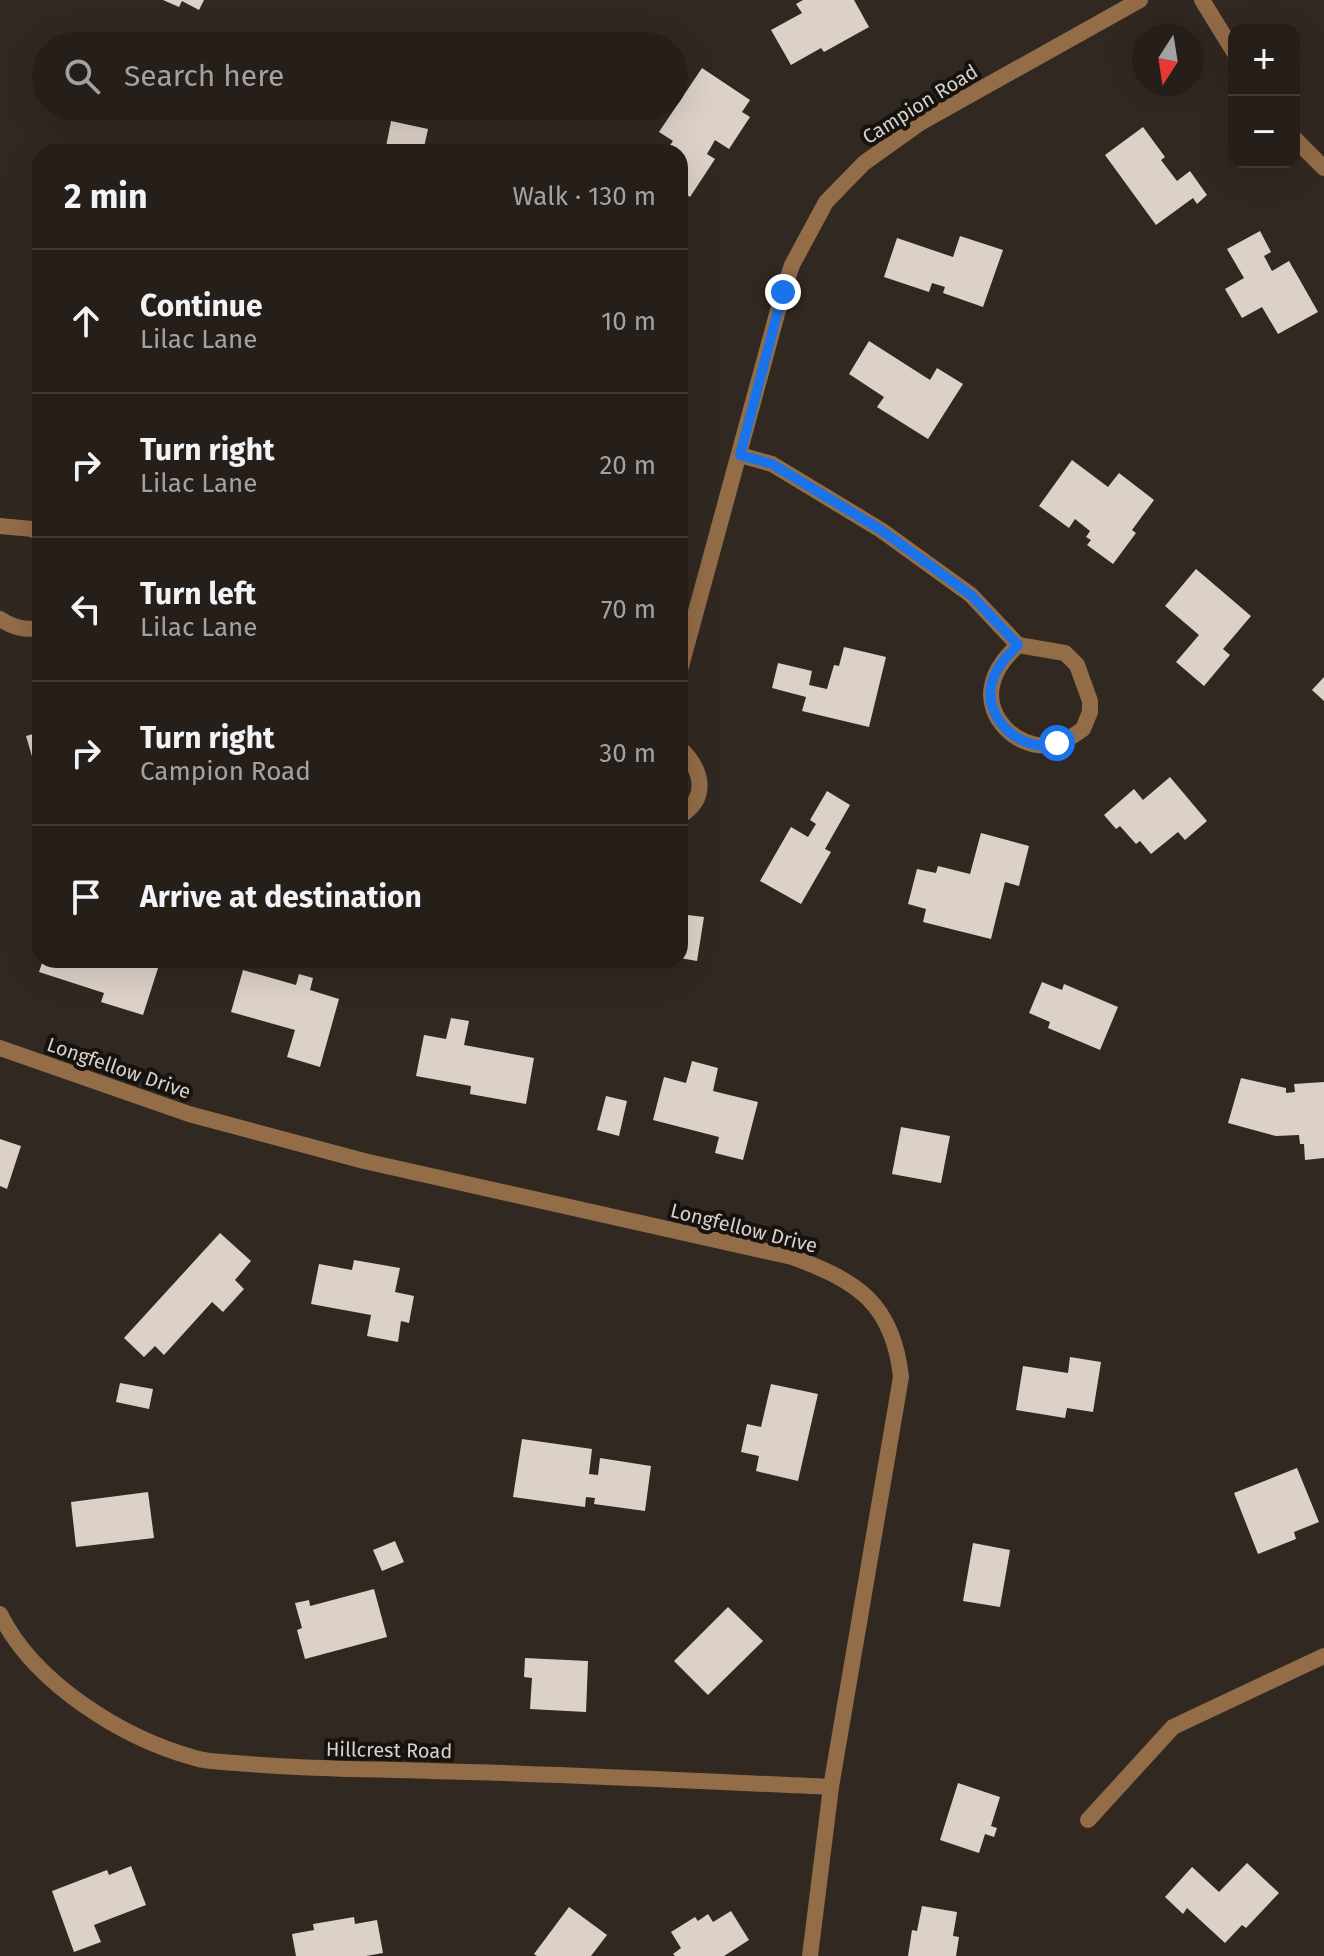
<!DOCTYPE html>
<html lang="en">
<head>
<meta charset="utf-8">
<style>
  :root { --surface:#251e19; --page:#2d2722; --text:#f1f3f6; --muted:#a3a2a2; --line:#423c38 }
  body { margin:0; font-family:"Fira Sans",sans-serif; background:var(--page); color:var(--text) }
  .controls { position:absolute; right:24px; top:24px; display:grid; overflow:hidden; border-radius:16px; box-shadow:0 8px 32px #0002 }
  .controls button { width:72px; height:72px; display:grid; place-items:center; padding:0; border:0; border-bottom:2px solid var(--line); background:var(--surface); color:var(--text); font:40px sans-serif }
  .compass { position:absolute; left:1132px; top:24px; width:72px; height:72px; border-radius:50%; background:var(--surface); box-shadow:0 8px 32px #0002; rotate:192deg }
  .stop { position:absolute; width:24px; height:24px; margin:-18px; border:6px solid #1a73e8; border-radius:50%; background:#fff }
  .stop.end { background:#1a73e8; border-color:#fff; box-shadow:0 2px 8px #0008 }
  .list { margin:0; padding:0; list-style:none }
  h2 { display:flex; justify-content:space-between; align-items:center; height:104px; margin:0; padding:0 32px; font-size:34px }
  h2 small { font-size:26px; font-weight:400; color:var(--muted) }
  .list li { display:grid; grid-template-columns:52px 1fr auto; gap:24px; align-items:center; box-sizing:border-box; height:144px; padding:0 32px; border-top:2px solid var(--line) }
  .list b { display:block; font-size:30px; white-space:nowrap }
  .list p { margin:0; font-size:26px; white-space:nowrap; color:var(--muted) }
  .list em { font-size:26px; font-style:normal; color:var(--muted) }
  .icon { flex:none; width:44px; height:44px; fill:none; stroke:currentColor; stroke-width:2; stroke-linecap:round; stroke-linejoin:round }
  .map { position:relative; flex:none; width:1324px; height:1956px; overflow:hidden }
  .search { position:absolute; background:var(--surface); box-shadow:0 8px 32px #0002; left:32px; top:32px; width:656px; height:88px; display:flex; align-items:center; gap:20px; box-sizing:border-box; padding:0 28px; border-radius:44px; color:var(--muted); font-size:30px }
  .panel { position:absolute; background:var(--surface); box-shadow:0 8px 32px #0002; left:32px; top:144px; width:656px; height:824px; border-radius:24px }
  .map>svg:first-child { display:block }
  .building { fill:#dcd1c7 }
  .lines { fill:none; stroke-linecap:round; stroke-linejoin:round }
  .minor { stroke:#936c48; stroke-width:16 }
  .tertiary { stroke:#936c48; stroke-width:16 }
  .route { stroke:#1a73e8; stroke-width:10 }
  .labels { text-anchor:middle; stroke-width:8; stroke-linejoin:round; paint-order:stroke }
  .street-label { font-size:20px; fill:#d7d1cd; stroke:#16120e }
</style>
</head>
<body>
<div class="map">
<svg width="1324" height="1956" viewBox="0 0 1324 1956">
  <rect width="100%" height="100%" fill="#312821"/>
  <g class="building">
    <path d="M163 0H204L199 10 182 1 179 7Z"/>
    <path d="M803 0H854L869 27 824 52 821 48 791 65 771 30 802 13 796 4Z"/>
    <path d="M702 68 750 100 742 112 750 117 729 149 715 140 707 154 715 159 690 197 680 190V152H665L673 141 659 132Z"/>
    <path d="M391 121 428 129 423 152H385Z"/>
    <path d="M1143 127 1165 157 1161 160 1177 181 1190 171 1207 195 1197 204 1193 198 1156 225 1105 155Z"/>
    <path d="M1260 231 1271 252 1264 256 1272 271 1289 261 1318 312 1278 334 1262 307 1242 318 1225 289 1244 278 1227 249Z"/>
    <path d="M960 236 1003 250 983 307 943 293 945 287 932 283 929 292 884 277 897 238 953 257Z"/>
    <path d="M869 341 930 380 937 368 963 384 928 439 877 407 884 397 849 374Z"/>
    <path d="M1072 460 1108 487 1119 473 1154 500 1132 530 1136 533 1113 564 1087 545 1091 540 1086 537 1090 531 1075 519 1069 528 1039 506Z"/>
    <path d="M1196 569 1251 616 1223 649 1230 655 1204 686 1176 662 1199 635 1165 606Z"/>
    <path d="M844 647 886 657 869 727 802 711 806 697 772 688 778 663 812 671 809 685 827 689 834 665 839 666Z"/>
    <path d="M1324 677V701L1312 690Z"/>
    <path d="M40 732V780H39L26 736Z"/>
    <path d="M1170 777 1207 821 1185 840 1178 832 1151 854 1140 841 1136 844 1120 826 1116 829 1104 815 1134 789 1143 800Z"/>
    <path d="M827 791 850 805 825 849 831 852 801 904 760 881 791 827 808 837 816 824 810 820Z"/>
    <path d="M981 833 1029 846 1019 886 1005 882 991 939 923 922 926 909 908 904 917 869 936 873 938 866 970 874Z"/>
    <path d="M680 914 704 917 697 961 680 958Z"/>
    <path d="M43 960H144L159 965 143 1015 101 1002 104 993 39 972Z"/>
    <path d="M243 970 296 985 299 974 313 978 310 990 339 999 320 1067 287 1057 295 1030 231 1012Z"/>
    <path d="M1042 982 1062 990 1064 984 1118 1007 1100 1050 1048 1028 1050 1022 1029 1013Z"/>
    <path d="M451 1018 469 1021 464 1045 534 1058 526 1104 470 1094 471 1086 416 1076 424 1035 446 1039Z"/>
    <path d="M692 1061 718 1068 713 1091 758 1102 743 1160 715 1153 719 1137 653 1120 664 1077 686 1083Z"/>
    <path d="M1241 1078 1286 1088V1093L1295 1092 1294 1084 1324 1082V1158L1305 1160 1304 1144H1300L1299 1135 1276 1136 1228 1123Z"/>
    <path d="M606 1096 627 1101 619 1136 597 1130Z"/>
    <path d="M901 1127 950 1136 941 1183 892 1174Z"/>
    <path d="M0 1139 21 1146 7 1189 0 1186Z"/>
    <path d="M220 1233 251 1261 235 1280 244 1289 223 1312 212 1302 164 1355 155 1346 144 1357 124 1338Z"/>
    <path d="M354 1260 400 1268 395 1292 414 1296 409 1323 401 1321 398 1342 367 1336 371 1315 311 1304 319 1264 352 1270Z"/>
    <path d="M1070 1357 1101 1362 1093 1412 1067 1408 1065 1418 1016 1410 1023 1366 1068 1373Z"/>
    <path d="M120 1383 153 1389 149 1409 116 1402Z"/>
    <path d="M771 1384 818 1394 798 1481 756 1471 759 1456 741 1452 747 1424 761 1427Z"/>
    <path d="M522 1439 592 1449 589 1474 598 1475 600 1458 651 1466 645 1511 594 1504 595 1498 586 1497 585 1507 513 1497Z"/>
    <path d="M1297 1468 1319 1522 1294 1532 1296 1539 1258 1554 1234 1493Z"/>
    <path d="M148 1492 154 1538 76 1547 71 1502Z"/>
    <path d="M395 1541 404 1562 382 1571 373 1550Z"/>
    <path d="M973 1543 1010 1550 1000 1607 963 1601Z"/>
    <path d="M374 1589 387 1637 305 1659 297 1630 302 1628 295 1603 309 1600 310 1606Z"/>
    <path d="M728 1607 763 1641 708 1695 674 1661Z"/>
    <path d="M525 1658 588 1661 586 1712 530 1709 532 1678 524 1677Z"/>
    <path d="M958 1783 1000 1797 991 1826 997 1828 994 1837 985 1834 979 1853 940 1840Z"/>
    <path d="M1247 1863 1279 1893 1246 1928 1242 1925 1225 1943 1187 1908 1183 1914 1165 1897 1192 1867 1219 1892Z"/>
    <path d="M131 1866 146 1905 94 1925 101 1942 74 1952 52 1891 107 1870 109 1875Z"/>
    <path d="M922 1906 957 1912 953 1936 959 1937 956 1956H908L912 1930 917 1931Z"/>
    <path d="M569 1907 607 1935 591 1956H537L534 1954Z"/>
    <path d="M731 1911 749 1940 724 1956H675L673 1954 681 1948 671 1932 695 1917 698 1921 708 1914 713 1922Z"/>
    <path d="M354 1917 355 1924 377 1920 383 1953 366 1956H296L292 1934 314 1930 313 1924Z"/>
  </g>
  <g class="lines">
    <g class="minor">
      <path d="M740 455 772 464 881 530 971 595 1018 645 1065 653 1077 665 1090 701V712L1083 729C1074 736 1060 744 1049 745 1018 749 985 718 992 686 995 669 1006 657 1018 645"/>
      <path d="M0 526 32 529 40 533"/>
      <path d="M0 619C14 628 24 630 40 628"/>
      <path d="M680 670 783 292 792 265 826 202 864 163 920 123 1140 0"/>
      <path d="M680 748C703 770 709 798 680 816"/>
      <path d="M0 1048 189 1114 364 1161 792 1257C858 1281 893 1304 901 1377L831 1787 810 1956"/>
      <path d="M0 1614C34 1683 122 1738 195 1758 212 1763 232 1762 249 1764 309 1769 370 1769 431 1771 564 1774 698 1781 831 1787"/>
      <path d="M1088 1820 1173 1727 1324 1656"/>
    </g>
    <g class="tertiary">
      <path d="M1202 0 1234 52"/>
      <path d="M1294 138 1324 168"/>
    </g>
  </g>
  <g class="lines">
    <path class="route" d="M783 292 740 455 772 464 881 530 971 595 1018 645C1006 657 994 669 991 687 985 721 1025 755 1057 743"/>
  </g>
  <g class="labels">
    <g class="street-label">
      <text transform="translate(920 104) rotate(-32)" y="7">Campion Road</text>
      <text transform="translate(119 1068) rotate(19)" y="7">Longfellow Drive</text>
      <text transform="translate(744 1228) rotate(14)" y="7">Longfellow Drive</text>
      <text transform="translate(389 1750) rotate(1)" y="7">Hillcrest Road</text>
    </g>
  </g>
</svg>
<div class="controls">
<button>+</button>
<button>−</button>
</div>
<svg class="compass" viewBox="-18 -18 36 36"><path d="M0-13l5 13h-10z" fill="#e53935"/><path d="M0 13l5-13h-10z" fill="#a3a2a2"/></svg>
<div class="stop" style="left:1057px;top:743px"></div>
<div class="stop end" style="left:783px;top:292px"></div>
<div class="search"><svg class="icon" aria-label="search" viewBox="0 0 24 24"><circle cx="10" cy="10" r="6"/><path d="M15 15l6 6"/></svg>Search here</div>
<section class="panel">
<h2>2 min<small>Walk · 130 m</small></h2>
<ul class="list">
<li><svg class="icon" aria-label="ahead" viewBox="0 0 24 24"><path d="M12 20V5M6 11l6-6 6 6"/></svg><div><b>Continue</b><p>Lilac Lane</p></div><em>10 m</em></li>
<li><svg class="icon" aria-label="right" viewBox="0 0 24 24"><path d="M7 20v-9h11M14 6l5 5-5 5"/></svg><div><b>Turn right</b><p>Lilac Lane</p></div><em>20 m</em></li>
<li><svg class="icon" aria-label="left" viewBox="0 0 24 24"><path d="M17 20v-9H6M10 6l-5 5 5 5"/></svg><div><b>Turn left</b><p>Lilac Lane</p></div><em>70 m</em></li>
<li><svg class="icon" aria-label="right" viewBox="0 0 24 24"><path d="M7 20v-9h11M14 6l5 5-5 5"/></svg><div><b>Turn right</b><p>Campion Road</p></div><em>30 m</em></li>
<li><svg class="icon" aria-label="arrive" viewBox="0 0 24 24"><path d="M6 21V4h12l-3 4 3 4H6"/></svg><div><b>Arrive at destination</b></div></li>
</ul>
</section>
</div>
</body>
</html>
